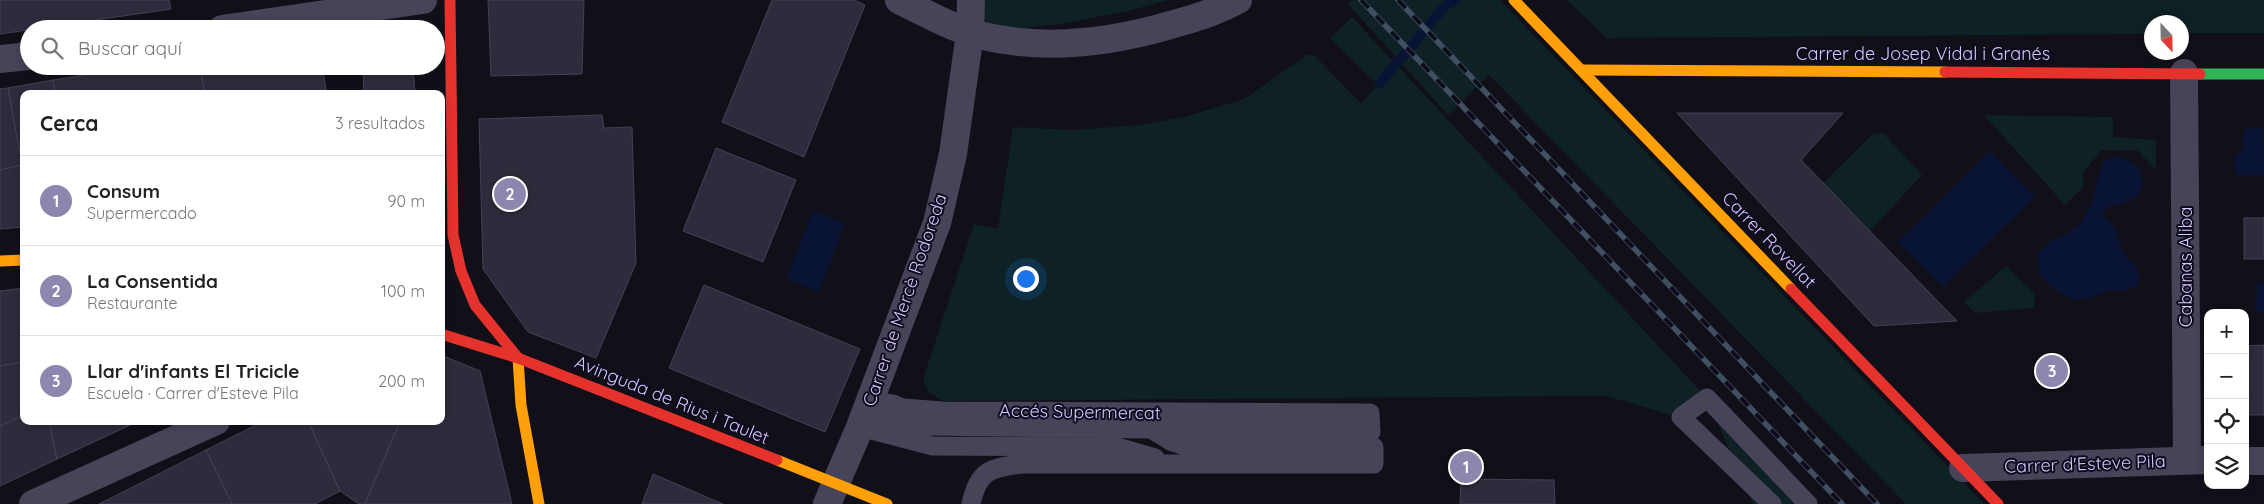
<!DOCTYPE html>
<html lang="es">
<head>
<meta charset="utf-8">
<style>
  :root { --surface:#fff; --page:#f2f2f2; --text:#222; --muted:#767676; --line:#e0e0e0; --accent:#8e86ae }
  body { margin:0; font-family:Quicksand,sans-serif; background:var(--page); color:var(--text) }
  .controls { position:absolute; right:15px; bottom:15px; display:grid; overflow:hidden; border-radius:10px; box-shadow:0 2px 8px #0003 }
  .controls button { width:45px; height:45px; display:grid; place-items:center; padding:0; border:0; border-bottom:1px solid var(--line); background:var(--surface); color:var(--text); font:25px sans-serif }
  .compass { position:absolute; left:2144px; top:15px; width:45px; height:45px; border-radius:50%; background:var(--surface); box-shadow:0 2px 8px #0003; rotate:158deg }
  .you { position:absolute; left:1025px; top:278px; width:18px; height:18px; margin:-12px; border:4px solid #fff; border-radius:50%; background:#1a73e8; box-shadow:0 0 0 8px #1a73e833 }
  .badge { display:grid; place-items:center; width:32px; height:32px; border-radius:50%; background:var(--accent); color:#fff; font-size:16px; font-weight:700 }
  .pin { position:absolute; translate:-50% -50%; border:2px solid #fff; box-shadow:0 1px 5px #0006 }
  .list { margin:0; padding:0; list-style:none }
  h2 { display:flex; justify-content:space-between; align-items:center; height:65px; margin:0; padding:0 20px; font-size:21px }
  h2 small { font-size:16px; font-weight:400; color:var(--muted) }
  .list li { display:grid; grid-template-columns:32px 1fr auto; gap:15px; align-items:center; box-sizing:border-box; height:90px; padding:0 20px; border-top:1px solid var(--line) }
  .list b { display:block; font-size:19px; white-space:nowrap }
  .list p { margin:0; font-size:16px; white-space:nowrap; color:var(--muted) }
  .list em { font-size:16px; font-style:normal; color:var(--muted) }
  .icon { flex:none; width:28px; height:28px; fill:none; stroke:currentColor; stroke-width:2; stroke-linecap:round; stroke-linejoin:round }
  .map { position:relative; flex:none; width:2264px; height:504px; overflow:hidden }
  .search { position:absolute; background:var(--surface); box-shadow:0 2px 8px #0003; left:20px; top:20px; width:425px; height:55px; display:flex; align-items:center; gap:12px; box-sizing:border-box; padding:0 18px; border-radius:28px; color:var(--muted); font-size:19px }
  .panel { position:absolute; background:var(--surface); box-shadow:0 2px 8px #0003; left:20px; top:90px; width:425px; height:335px; border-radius:10px }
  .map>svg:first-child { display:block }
  .green { fill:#0e2124 }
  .water { fill:#091434 }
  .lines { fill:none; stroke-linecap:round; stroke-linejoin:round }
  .stream { stroke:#091434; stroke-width:10 }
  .building { fill:#2f2b3c; stroke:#464057 }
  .lane { stroke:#474359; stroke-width:19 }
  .street { stroke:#474359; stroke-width:28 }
  .fast { stroke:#30b455; stroke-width:11 }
  .slow { stroke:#ff9f0a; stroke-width:11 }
  .jam { stroke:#e5322d; stroke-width:11 }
  .rail-casing { stroke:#3f5063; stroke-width:5.5 }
  .rail { stroke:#100b1c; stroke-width:4; stroke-dasharray:11; stroke-linecap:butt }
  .labels { text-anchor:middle; stroke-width:4; stroke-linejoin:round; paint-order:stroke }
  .street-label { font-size:18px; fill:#d2c6ff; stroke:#100b1c }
</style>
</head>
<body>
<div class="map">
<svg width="2264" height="504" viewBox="0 0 2264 504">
  <rect width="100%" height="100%" fill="#110f18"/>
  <g class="green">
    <path d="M971 0H1169L1128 11 1061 24 970 33Z"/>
    <path d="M1353 0H1500L1984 504H1906L1489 75 1448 115 1348 4Z"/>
    <path d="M1567 0H2264V33H2182V22H2152L2151 34 1606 38Z"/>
    <path d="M1352 17 1707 398 1808 504H1753L1707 398 1682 418 1606 396 943 401 929 393 923 379 974 224 998 229 1013 127 1073 130 1139 125 1184 117 1244 99 1307 55H1314L1361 103 1378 85 1330 38Z"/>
    <path d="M1984 115 2113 117V137L2156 140V170L2137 150H2102L2083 172V188L2065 205Z"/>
    <path d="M1883 133 1922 175 1870 231 1823 183 1873 134Z"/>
    <path d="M2006 266 2035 294 2034 308 1975 313 1964 302Z"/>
  </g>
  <g class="water">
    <path d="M2263 128 2264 175H2235L2234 154 2243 153V129Z"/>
    <path d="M1990 151 2035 197 1943 287 1898 242Z"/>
    <path d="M2116 156 2133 162 2141 171 2142 185 2138 197 2119 205 2107 206 2103 216C2122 229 2114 236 2124 252 2133 267 2141 264 2138 286L2124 291 2110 290 2090 298 2074 301 2054 289 2039 274 2038 253 2050 241 2067 234 2081 223 2092 202 2102 162Z"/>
    <path d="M813 211 845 223 819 292 786 279Z"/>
    <path d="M2257 284H2264V312H2256Z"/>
  </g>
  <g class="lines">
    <path class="stream" d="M1379 84 1446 5 1456 0"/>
  </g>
  <g class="building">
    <path d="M0 0H169L171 9 0 34Z"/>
    <path d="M488 0H584L582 74 491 76Z"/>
    <path d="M772 0H854L865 5 804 157 722 122Z"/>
    <path d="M142 66H200L205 94H55L53 80Z"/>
    <path d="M200 66H322L327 94H205Z"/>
    <path d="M363 66H413L415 94H364Z"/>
    <path d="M53 80 55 94H24V158H20L8 88Z"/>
    <path d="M8 88 22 165 0 170V89Z"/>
    <path d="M1677 113H1843L1801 160 1957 321 1874 326Z"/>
    <path d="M602 115 604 128 632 127 636 263 596 358 528 332 483 269 479 119Z"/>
    <path d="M716 148 796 180 763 262 683 231Z"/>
    <path d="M20 158H24V178L22 165Z"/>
    <path d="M22 165 24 178V227L0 229V170Z"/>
    <rect x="2244" y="218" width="20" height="41"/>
    <path d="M704 285 860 349 825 432 669 368Z"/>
    <path d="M24 288V362L0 366V291Z"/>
    <path d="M2264 345V415H2245V346Z"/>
    <path d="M441 355 480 371 512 504H365L400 421H441Z"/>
    <path d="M22 362 24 373V415L0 426V366Z"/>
    <path d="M24 415V421H49L57 459 0 486V426Z"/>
    <path d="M49 421H139L57 459Z"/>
    <path d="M264 421H308L340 491 315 504H232L206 450Z"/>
    <path d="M308 421H400L365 504H359L340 491Z"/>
    <path d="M206 450 232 504H99Z"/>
    <path d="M653 474 723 504H642Z"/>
    <path d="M1461 479 1554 480 1555 504H1460Z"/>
  </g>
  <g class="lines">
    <g class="lane">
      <path d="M864 415 914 425 931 426 1371 432 1370 413 943 411 903 408 893 404 870 400"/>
      <path d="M860 427 933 446 1117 447 1155 458"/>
      <path d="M971 504C978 471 989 468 1021 464H1374V447L1192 448 1172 442 1154 431"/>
      <path d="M1772 504 1681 417 1707 398 1808 504"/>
    </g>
    <g class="street">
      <path d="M899 0C922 11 947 26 972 33 1038 52 1110 43 1174 24 1197 18 1218 11 1238 0"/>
      <path d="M222 29 423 0"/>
      <path d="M0 59 29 56"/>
      <path d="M2184 73 2187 460"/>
      <path d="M2245 461H2264"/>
      <path d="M1963 468 2208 460"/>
      <path d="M33 504 216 421"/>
      <path d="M827 504 860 427 937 223 953 154 970 33 971 0"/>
    </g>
    <path class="fast" d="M2200 74H2264"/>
    <g class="slow">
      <path d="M1514 0 1791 289"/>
      <path d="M1581 70 1945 72"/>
      <path d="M0 261 24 260"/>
      <path d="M518 358 521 405 539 504"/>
      <path d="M777 460 887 504"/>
    </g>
    <g class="jam">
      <path d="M450 0 453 235 461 271 475 305 518 358"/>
      <path d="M1945 72 2200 74"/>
      <path d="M1791 289 1998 504"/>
      <path d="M441 334 518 358 777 460"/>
    </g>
    <g class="rail-casing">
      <g id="rail">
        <path d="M1361 0 1842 504"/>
        <path d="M1398 0 1877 504"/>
      </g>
    </g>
    <use href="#rail" class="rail"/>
  </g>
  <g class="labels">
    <g class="street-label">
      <text x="1923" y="60">Carrer de Josep Vidal i Granés</text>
      <text transform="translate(1769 240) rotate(46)" y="6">Carrer Rovellat</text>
      <text transform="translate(2186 267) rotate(-90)" y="6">Cabanas Aliba</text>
      <text transform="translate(905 300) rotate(-71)" y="6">Carrer de Mercè Rodoreda</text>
      <text transform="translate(672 400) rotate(22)" y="6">Avinguda de Rius i Taulet</text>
      <text transform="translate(1080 412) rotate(1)" y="6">Accés Supermercat</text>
      <text transform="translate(2085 464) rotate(-2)" y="6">Carrer d'Esteve Pila</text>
    </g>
  </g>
</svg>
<div class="controls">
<button>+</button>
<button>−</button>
<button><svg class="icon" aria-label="locate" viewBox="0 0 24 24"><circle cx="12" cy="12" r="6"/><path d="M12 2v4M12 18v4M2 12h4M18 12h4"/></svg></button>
<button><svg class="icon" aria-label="layers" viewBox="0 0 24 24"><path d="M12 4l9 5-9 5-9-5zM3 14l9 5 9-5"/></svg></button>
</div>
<svg class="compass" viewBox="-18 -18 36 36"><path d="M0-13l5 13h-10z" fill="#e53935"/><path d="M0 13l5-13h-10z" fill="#767676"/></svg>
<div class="you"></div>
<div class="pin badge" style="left:1466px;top:467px">1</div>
<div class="pin badge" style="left:510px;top:194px">2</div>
<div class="pin badge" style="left:2052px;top:371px">3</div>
<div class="search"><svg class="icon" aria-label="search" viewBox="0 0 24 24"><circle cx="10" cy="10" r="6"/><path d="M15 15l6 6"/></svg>Buscar aquí</div>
<section class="panel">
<h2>Cerca<small>3 resultados</small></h2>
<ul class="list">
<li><span class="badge">1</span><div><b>Consum</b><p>Supermercado</p></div><em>90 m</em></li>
<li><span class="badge">2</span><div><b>La Consentida</b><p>Restaurante</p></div><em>100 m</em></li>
<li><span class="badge">3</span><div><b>Llar d'infants El Tricicle</b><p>Escuela · Carrer d'Esteve Pila</p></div><em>200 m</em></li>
</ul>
</section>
</div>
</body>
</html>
